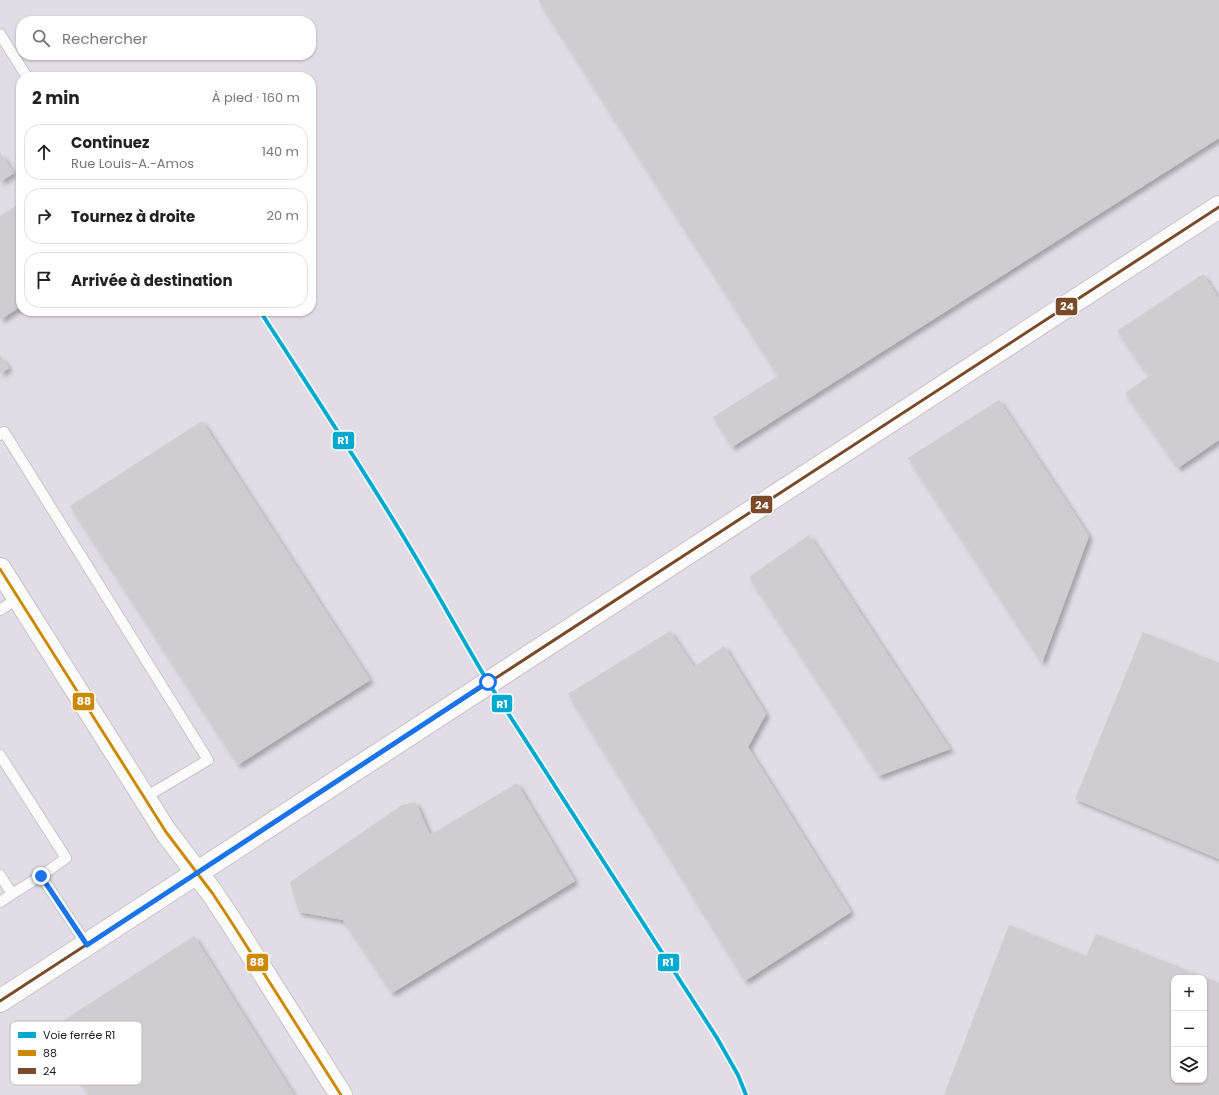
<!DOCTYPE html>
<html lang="fr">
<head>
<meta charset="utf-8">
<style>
  :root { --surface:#fff; --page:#f2f2f2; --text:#222; --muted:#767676; --line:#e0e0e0 }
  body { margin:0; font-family:Poppins,sans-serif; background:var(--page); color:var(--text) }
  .controls { position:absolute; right:12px; bottom:12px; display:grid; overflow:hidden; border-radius:8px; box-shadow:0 1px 3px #0004 }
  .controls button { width:36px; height:36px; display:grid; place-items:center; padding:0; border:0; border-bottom:1px solid var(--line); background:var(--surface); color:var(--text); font:20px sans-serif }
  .stop { position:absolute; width:12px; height:12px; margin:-9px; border:3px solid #1a73e8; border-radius:50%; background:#fff }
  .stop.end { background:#1a73e8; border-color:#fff; box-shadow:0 1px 4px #0008 }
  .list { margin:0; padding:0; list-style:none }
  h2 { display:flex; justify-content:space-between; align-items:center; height:52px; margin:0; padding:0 16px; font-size:17px }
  h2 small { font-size:13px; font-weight:400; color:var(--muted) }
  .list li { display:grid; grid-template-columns:26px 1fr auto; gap:12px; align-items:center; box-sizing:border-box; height:56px; margin:0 8px 8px; padding:0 8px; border:1px solid var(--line); border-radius:16px }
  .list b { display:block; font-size:15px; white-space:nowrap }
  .list p { margin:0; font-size:13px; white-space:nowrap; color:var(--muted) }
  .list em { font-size:13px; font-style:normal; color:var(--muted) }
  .icon { flex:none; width:22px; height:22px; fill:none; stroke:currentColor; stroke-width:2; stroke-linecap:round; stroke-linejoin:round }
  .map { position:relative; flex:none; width:1219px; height:1095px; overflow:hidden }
  .search { position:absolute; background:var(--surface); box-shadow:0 1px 3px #0004; left:16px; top:16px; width:300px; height:44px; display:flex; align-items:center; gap:10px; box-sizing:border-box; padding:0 14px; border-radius:16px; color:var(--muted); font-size:15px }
  .panel { position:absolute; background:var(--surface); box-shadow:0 1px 3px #0004; left:16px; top:72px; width:300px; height:244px; border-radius:16px }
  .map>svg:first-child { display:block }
  .industrial { fill:#e1dce6; fill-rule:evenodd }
  .building { fill:#d1cccf; fill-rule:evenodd; filter:url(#shadow) }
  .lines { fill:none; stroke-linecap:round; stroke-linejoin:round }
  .service-casing { stroke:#c6c4c4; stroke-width:12 }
  .tertiary-casing { stroke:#c6c4c4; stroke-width:24 }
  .service { stroke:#fcfbfb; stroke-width:10 }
  .tertiary { stroke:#fcfbfb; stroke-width:22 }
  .bus-1-casing { stroke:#fff; stroke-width:6 }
  .bus-2-casing { stroke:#fff; stroke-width:6 }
  .bus-1 { stroke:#cb8a06; stroke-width:3 }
  .bus-2 { stroke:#7a4b2a; stroke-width:3 }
  .rail-1-casing { stroke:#fff; stroke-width:7 }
  .rail-1 { stroke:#00a9ce; stroke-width:4 }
  .route { stroke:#1a73e8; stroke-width:5 }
  .key { fill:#fff; stroke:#bbb; stroke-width:1 }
  .key-label { font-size:11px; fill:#1c1c1c }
  .line-badge { stroke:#fff; stroke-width:1.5 }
  .badge-label { font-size:11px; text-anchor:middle; font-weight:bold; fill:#fff }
</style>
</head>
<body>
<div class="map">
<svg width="1219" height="1095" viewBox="0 0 1219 1095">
  <defs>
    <filter id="shadow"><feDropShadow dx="3.5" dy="3.5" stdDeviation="2" flood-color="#0004"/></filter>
  </defs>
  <rect width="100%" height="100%" fill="#eae5e6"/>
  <path class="industrial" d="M0 0H1219V1095H0ZM21 21H311V55H21ZM21 77H311V311H21ZM1174 978H1204V1080H1174Z"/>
  <g class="building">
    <path d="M538 0H1219V138L732 447 713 417 778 376Z"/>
    <path d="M0 152 14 173 0 182Z"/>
    <path d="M21 203V306L0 320V216Z"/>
    <path d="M1203 274 1219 299V440L1178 468 1125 393 1149 376 1117 331Z"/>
    <path d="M0 355 9 368 0 374Z"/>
    <path d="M999 400 1089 536 1042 663 908 458Z"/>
    <path d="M202 421 370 680 238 765 70 506Z"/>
    <path d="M809 535 950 749 879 776 749 577Z"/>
    <path d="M670 631 694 667 724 646 766 714 748 747 851 912 745 981 568 694Z"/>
    <path d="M1143 632 1219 663V859L1075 799Z"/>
    <path d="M517 783 575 881 392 993 343 920 299 912 290 882 402 805 416 802 430 835Z"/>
    <path d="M1009 925 1086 956 1096 934 1219 983V1095H944ZM1174 978H1204V1080H1174Z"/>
    <path d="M194 936 294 1095H89L47 1031Z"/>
  </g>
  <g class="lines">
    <g class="service-casing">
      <g id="service">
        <path d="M0 34 27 77"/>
        <path d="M0 435 4 432 208 760 144 798"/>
        <path d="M0 610 18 598"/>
        <path d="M0 755 66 858 41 876 87 945"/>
        <path d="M0 875 12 894 0 902"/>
        <path d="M12 894 41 876"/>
      </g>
    </g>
    <g class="tertiary-casing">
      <g id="tertiary">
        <path d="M0 569 166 832 213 894 232 923 341 1095"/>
        <path d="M0 1001 1219 207"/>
      </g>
    </g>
    <use href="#service" class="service"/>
    <use href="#tertiary" class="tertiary"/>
    <g class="bus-1-casing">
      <path id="bus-1" d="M0 569 166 832 213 894 232 923 341 1095"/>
    </g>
    <g class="bus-2-casing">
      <path id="bus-2" d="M0 1001 1219 207"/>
    </g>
    <use href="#bus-1" class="bus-1"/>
    <use href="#bus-2" class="bus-2"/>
    <g class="rail-1-casing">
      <path id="rail-1" d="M260 311C312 392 366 473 415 556 440 598 463 640 488 682L717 1038 738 1075 746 1095"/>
    </g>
    <use href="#rail-1" class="rail-1"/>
  </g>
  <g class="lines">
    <path class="route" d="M41 876 87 945 488 682"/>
  </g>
  <rect x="10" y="1021" width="132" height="64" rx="6" class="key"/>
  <rect x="18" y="1032" width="18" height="6" fill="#00a9ce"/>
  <rect x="18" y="1050" width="18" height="6" fill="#cb8a06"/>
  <rect x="18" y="1068" width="18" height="6" fill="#7a4b2a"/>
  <g class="key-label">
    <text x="43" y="1039">Voie ferrée R1</text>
    <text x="43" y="1057">88</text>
    <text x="43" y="1075">24</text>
  </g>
  <g class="line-badge">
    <rect x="1055" y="297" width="23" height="19" rx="4" fill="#7a4b2a"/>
    <rect x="332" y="431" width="23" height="19" rx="4" fill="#00a9ce"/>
    <rect x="750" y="495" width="23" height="19" rx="4" fill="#7a4b2a"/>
    <rect x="72" y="692" width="23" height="19" rx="4" fill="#cb8a06"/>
    <rect x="491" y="694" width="22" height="19" rx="4" fill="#00a9ce"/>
    <rect x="657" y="953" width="23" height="19" rx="4" fill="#00a9ce"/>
    <rect x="246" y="953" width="23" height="19" rx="4" fill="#cb8a06"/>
  </g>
  <g class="badge-label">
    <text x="1067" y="310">24</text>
    <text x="343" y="444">R1</text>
    <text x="762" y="509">24</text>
    <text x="84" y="705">88</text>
    <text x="502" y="708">R1</text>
    <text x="668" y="966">R1</text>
    <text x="257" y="966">88</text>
  </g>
</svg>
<div class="controls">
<button>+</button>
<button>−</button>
<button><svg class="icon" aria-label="layers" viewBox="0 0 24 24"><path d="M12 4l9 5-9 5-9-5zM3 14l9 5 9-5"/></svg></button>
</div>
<div class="stop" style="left:488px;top:682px"></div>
<div class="stop end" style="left:41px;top:876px"></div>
<div class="search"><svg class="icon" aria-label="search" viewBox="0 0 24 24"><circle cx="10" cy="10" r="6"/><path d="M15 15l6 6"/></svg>Rechercher</div>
<section class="panel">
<h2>2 min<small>À pied · 160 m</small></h2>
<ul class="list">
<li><svg class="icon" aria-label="ahead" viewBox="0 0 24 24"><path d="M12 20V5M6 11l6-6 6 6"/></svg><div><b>Continuez</b><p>Rue Louis-A.-Amos</p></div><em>140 m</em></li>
<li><svg class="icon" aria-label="right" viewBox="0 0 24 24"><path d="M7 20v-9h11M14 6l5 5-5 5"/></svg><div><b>Tournez à droite</b></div><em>20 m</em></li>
<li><svg class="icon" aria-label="arrive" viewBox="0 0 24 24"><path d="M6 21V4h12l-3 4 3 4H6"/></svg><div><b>Arrivée à destination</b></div></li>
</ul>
</section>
</div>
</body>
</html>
